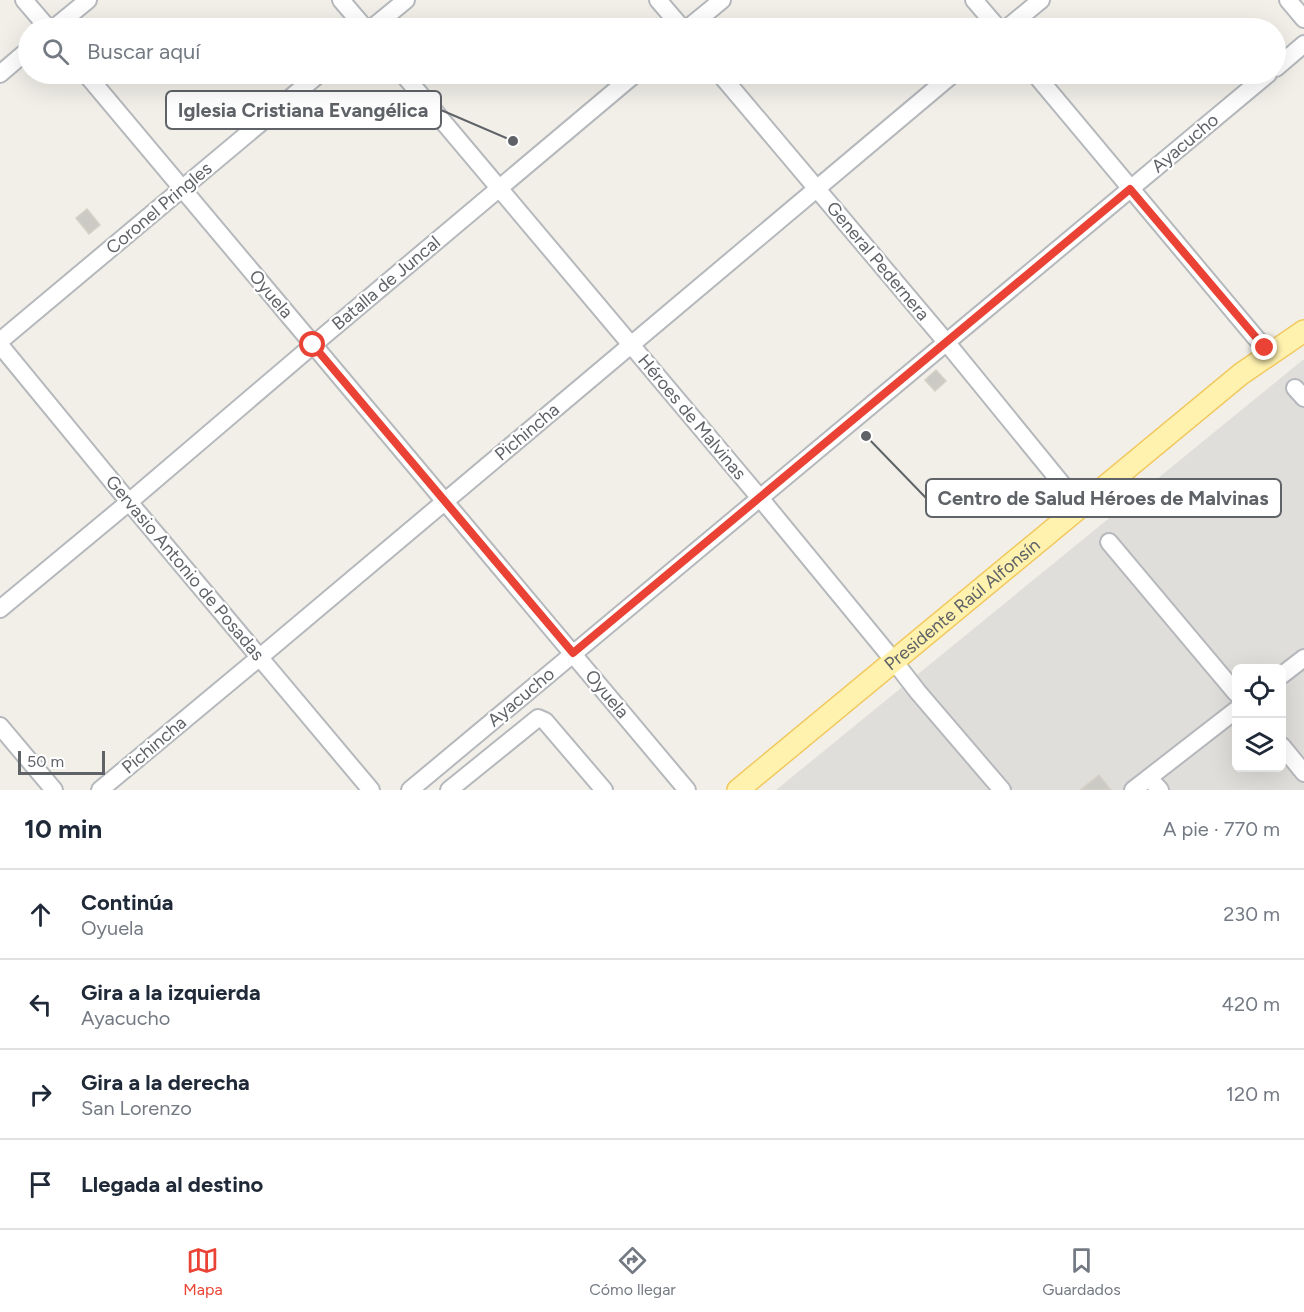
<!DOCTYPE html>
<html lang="es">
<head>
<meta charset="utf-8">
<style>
  :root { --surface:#fff; --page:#f2f2f3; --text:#1f2937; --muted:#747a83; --line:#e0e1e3; --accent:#ea4335 }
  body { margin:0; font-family:Figtree,sans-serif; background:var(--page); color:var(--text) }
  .controls { position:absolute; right:18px; bottom:18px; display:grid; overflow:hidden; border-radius:9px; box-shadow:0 6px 24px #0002 }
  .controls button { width:54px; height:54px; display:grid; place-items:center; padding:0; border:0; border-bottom:2px solid var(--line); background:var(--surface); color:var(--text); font:30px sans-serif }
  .scale { position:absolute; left:18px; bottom:15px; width:87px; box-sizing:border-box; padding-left:6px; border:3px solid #5f6368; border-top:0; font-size:16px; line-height:21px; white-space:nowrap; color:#5f6368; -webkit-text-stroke:4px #fff; paint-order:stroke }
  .stop { position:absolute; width:18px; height:18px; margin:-14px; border:4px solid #ea4335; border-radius:50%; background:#fff }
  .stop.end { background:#ea4335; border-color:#fff; box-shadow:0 2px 6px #0008 }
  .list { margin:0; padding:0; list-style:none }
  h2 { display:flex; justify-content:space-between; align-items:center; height:78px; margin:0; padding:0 24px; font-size:26px }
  h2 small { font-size:20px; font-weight:400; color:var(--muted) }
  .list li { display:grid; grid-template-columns:39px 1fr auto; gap:18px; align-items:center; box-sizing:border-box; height:90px; padding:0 24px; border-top:2px solid var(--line) }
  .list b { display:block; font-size:22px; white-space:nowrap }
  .list p { margin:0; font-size:20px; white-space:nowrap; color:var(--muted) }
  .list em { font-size:20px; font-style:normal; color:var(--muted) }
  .icon { flex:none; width:33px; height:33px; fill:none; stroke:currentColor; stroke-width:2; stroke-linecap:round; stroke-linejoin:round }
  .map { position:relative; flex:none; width:1304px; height:790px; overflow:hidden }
  .search { position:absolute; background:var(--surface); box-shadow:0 6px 24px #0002; left:18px; right:18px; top:18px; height:66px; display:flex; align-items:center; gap:15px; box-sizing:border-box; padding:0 21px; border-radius:33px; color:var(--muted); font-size:22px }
  .sheet { height:438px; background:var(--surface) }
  nav { display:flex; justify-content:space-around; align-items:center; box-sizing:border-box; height:84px; border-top:2px solid var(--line); background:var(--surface); font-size:16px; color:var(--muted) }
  nav a { display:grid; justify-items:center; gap:3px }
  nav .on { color:var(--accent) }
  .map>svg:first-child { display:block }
  .industrial { fill:#e0deda; fill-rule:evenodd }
  .building { fill:#cccac5; stroke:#d6d1c6; stroke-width:1.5 }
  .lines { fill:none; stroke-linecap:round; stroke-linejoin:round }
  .minor-casing { stroke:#b5b8bc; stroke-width:20 }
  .major-casing { stroke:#f2c960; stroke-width:24 }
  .minor { stroke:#fff; stroke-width:16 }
  .major { stroke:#fff2af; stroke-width:21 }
  .route { stroke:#ea4335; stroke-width:8 }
  .labels { text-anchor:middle; stroke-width:4.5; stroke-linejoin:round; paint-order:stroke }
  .street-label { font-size:18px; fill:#5f6368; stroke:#fff }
  .leader { fill:none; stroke:#5f6368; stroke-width:2 }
  .callout-dot { fill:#5f6368; stroke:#fff; stroke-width:2 }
  .callout { fill:#fff; stroke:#5f6368; stroke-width:2 }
  .callout-label { font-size:20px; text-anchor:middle; font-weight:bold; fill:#5f6368 }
</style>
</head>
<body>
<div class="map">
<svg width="1304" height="790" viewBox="0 0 1304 790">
  <rect width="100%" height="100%" fill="#f1efe8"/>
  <path class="industrial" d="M1304 359V790H776ZM1236 668H1282V768H1236Z"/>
  <g class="building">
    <path d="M87 209 100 225 89 234 76 218Z"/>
    <path d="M936 370 946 381 935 391 925 380Z"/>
    <path d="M1099 775 1111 790H1080Z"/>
  </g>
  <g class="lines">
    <g class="minor-casing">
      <g id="minor">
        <path d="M24 0 48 28"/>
        <path d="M341 0 365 28"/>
        <path d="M658 0 682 28"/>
        <path d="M974 0 998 28"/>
        <path d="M1288 0 1304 19"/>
        <path d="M54 28 88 0"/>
        <path d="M372 28 406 0"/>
        <path d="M688 28 722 0"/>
        <path d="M1007 28 1041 0"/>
        <path d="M1276 68 1304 44"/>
        <path d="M0 74 28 50"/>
        <path d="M86 74 687 790"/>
        <path d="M403 74 760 498 894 661 918 692 1002 790"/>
        <path d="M720 74 947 343 1080 506"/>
        <path d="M1035 74 1255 337 1271 354"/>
        <path d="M0 341 319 74"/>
        <path d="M0 345 129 502 371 790"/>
        <path d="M1295 388 1304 398"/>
        <path d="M1109 542 1236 693"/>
        <path d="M0 609 129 502 313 345 635 74"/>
        <path d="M1282 675 1304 658"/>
        <path d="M0 726 54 790"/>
        <path d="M1282 746 1304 773"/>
        <path d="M1149 778 1160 790"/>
        <path d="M100 790 260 657 953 74"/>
        <path d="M410 790 1268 74"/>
        <path d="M449 790 538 718 545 721 604 790"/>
        <path d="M1133 790 1236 710"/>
      </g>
    </g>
    <g class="major-casing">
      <g id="major">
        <path id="s1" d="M738 790 1241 374 1304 331"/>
      </g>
    </g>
    <use href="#minor" class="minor"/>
    <use href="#major" class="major"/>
  </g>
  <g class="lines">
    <path class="route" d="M313 345 573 653 1130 189 1265 348"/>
  </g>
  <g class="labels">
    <g class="street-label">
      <text transform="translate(1185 143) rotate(-40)" y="6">Ayacucho</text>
      <text transform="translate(159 208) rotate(-40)" y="6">Coronel Pringles</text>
      <text transform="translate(878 261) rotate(50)" y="6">General Pedernera</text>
      <text transform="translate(386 283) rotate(-40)" y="6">Batalla de Juncal</text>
      <text transform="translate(271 294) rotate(50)" y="6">Oyuela</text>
      <text transform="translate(692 417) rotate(50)" y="6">Héroes de Malvinas</text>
      <text transform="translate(527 432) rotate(-40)" y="6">Pichincha</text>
      <text transform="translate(185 568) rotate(50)" y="6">Gervasio Antonio de Posadas</text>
      <text dy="6" stroke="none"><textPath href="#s1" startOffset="291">Presidente Raúl Alfonsín</textPath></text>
      <text transform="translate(607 694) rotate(50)" y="6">Oyuela</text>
      <text transform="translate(521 697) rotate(-40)" y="6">Ayacucho</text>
      <text transform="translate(154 745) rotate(-40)" y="6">Pichincha</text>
    </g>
  </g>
  <path class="leader" d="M513 141L441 110M866 436L926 498"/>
  <g class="callout-dot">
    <circle cx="513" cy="141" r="6"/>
    <circle cx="866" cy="436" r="6"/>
  </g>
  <g class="callout">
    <rect x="166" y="91" width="275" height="38" rx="6"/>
    <rect x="926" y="479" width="355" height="38" rx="6"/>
  </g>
  <g class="callout-label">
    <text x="303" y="117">Iglesia Cristiana Evangélica</text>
    <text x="1103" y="505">Centro de Salud Héroes de Malvinas</text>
  </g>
</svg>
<div class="controls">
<button><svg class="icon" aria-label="locate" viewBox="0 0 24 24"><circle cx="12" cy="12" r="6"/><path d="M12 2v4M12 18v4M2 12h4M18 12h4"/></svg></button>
<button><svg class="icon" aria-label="layers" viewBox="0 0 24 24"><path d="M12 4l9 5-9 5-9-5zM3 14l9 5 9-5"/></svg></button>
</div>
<div class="scale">50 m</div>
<div class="stop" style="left:313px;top:345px"></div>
<div class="stop end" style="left:1265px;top:348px"></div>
<div class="search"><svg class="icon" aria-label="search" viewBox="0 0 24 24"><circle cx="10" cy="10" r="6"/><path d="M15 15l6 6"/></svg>Buscar aquí</div>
</div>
<section class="sheet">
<h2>10 min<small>A pie · 770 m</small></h2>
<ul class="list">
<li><svg class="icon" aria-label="ahead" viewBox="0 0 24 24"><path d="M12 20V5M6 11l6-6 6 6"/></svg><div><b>Continúa</b><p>Oyuela</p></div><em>230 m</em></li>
<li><svg class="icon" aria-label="left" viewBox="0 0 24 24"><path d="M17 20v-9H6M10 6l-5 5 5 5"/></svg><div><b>Gira a la izquierda</b><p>Ayacucho</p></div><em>420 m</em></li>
<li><svg class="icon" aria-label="right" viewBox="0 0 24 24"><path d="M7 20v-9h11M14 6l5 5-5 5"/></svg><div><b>Gira a la derecha</b><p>San Lorenzo</p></div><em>120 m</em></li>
<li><svg class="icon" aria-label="arrive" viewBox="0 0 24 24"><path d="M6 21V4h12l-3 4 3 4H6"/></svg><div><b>Llegada al destino</b></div></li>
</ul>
</section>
<nav>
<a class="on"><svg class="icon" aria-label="map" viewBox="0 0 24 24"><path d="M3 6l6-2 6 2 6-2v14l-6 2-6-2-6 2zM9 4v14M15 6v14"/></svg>Mapa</a>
<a><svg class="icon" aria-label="directions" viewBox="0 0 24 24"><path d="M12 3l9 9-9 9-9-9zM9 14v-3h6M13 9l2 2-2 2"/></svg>Cómo llegar</a>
<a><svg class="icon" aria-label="saved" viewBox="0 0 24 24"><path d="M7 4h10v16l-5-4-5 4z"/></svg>Guardados</a>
</nav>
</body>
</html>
